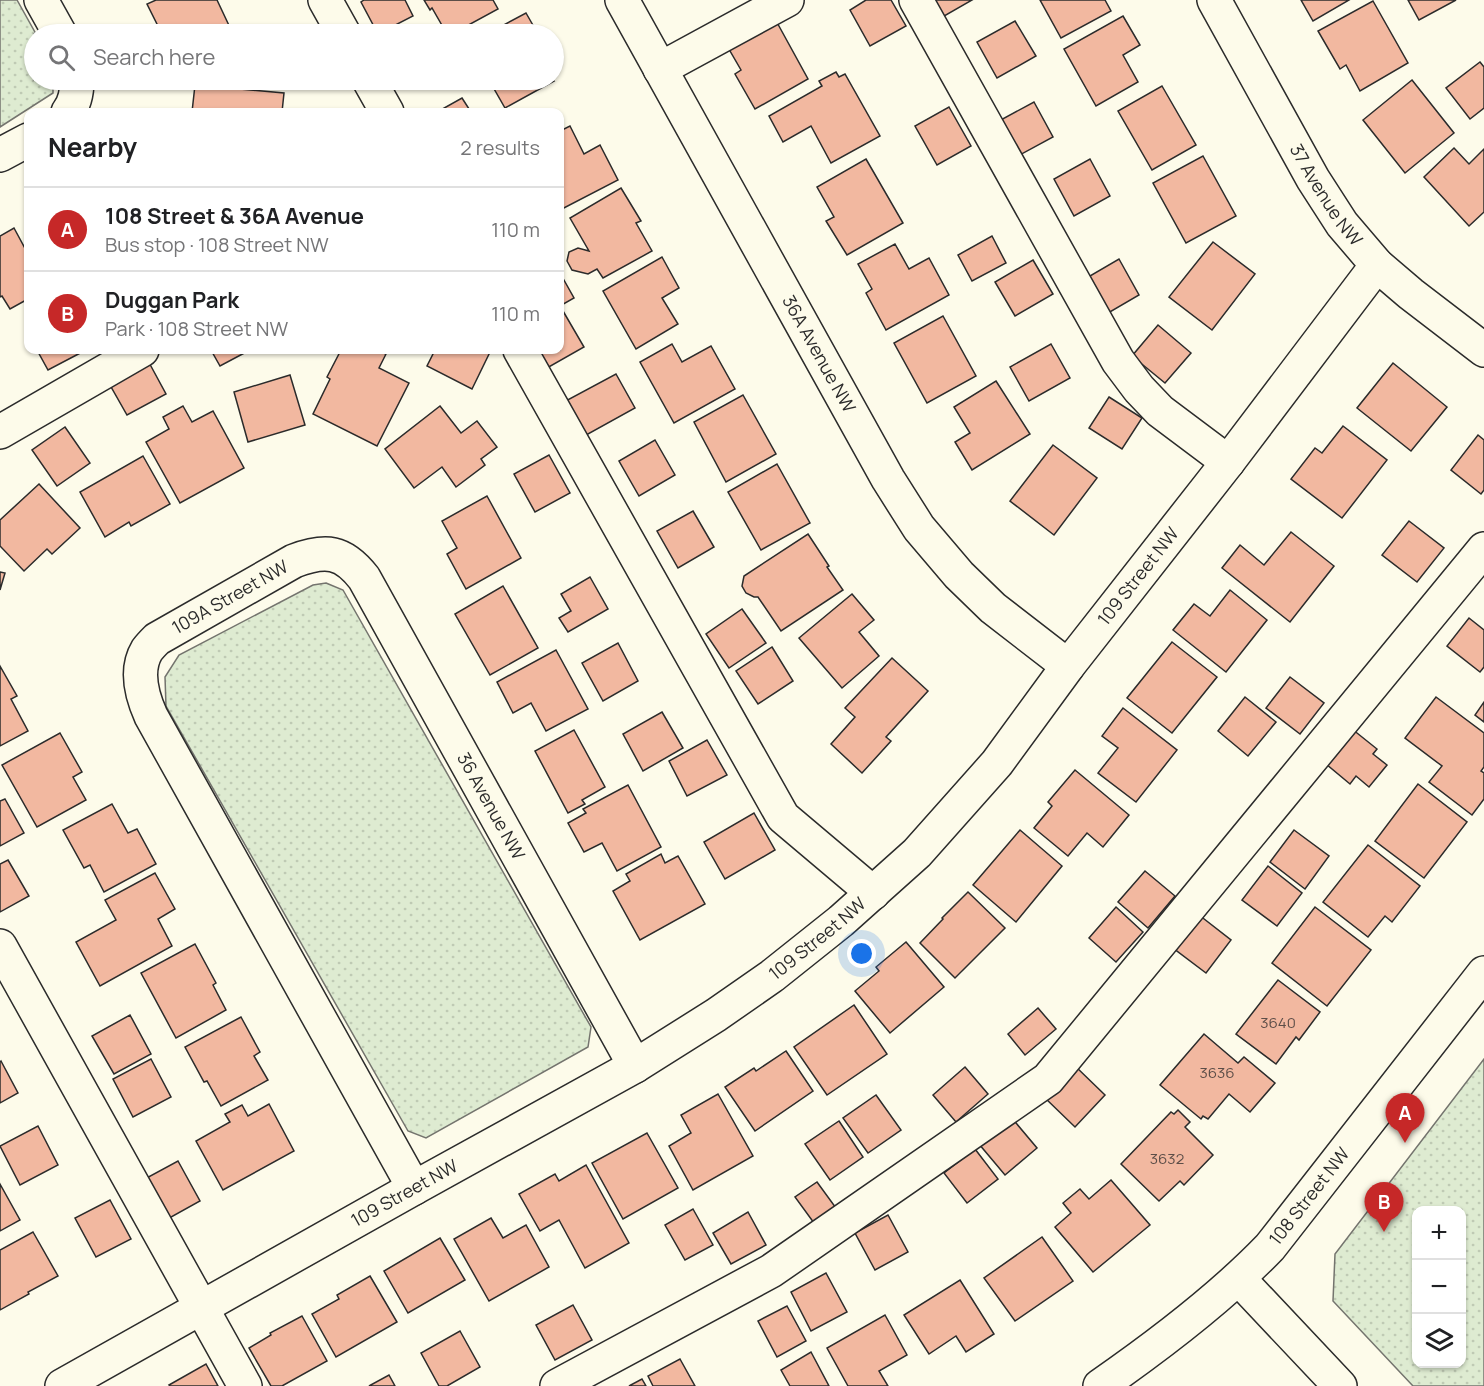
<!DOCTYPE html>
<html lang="en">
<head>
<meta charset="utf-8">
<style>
  :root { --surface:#fff; --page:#f2f2f2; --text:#202124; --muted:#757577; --line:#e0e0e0; --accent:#c62828 }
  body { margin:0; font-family:Manrope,sans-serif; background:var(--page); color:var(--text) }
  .controls { position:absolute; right:18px; bottom:18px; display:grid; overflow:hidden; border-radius:12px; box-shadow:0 2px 4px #0004 }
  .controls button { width:54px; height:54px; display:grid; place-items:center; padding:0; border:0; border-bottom:2px solid var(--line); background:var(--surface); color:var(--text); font:30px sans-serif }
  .you { position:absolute; left:862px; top:954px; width:21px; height:21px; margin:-15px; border:4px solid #fff; border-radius:50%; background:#1a73e8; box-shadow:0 0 0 9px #1a73e833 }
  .badge { display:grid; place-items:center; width:39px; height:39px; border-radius:50%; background:var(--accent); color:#fff; font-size:20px; font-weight:700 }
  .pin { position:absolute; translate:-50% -50px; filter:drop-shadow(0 2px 3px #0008) }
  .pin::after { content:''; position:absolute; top:32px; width:21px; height:18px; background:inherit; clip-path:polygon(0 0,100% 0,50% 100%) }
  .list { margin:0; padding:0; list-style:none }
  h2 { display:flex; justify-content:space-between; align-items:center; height:78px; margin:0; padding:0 24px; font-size:26px }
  h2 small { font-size:20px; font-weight:400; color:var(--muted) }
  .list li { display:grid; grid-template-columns:39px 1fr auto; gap:18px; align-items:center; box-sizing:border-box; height:84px; padding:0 24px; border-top:2px solid var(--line) }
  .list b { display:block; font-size:22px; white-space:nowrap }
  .list p { margin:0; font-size:20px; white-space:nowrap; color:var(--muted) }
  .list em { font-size:20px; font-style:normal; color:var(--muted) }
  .icon { flex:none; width:33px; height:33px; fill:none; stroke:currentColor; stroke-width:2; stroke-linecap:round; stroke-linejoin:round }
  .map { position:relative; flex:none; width:1484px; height:1386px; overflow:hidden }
  .search { position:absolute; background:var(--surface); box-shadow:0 2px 4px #0004; left:24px; top:24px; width:540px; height:66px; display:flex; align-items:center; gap:15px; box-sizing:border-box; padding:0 21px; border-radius:33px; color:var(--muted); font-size:22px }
  .panel { position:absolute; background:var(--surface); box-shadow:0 2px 4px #0004; left:24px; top:108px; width:540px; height:246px; border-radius:12px }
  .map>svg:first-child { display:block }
  .park { fill:url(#park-dots); stroke:#74746e; stroke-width:1.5; fill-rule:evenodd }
  .building { fill:#f2b8a0; stroke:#2b2b2b; stroke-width:1.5 }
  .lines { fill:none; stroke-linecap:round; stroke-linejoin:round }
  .minor-casing { stroke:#2b2b2b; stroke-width:36 }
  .minor { stroke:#fdfbea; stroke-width:33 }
  .labels { text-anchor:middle; stroke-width:4.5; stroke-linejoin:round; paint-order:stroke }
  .number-label { font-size:15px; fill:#5d4e48 }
  .street-label { font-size:18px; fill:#2b2b2b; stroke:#fdfbea }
</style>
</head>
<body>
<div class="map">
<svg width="1484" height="1386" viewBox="0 0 1484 1386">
  <defs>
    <pattern id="park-dots" width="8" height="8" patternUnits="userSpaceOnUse" patternTransform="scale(1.5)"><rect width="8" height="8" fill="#deebd1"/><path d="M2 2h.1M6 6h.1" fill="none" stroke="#bfcab4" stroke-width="1.8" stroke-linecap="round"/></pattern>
  </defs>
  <rect width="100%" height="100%" fill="#fdfbea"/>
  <g class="park">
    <path d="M0 0H17L36 34H34V80H53V93L0 127Z"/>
    <path d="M326 583 343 590 591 1027 588 1047 426 1138 408 1131 166 706 165 677 179 655 313 585Z"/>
    <path d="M1484 1059V1386H1413L1333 1301 1335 1254ZM1462 1210V1364H1416V1210Z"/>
  </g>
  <g class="building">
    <path d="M156 0H217L233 34H162L147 4Z"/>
    <path d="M364 0H405L413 16 378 34 361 2Z"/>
    <path d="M424 0H493L498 9 452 34H447L432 8 430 10Z"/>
    <path d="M866 0H891L906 26 870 46 850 10Z"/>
    <path d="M928 0H972L939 19Z"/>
    <path d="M1040 0H1105L1111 11 1061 38Z"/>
    <path d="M1301 0H1349L1313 21Z"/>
    <path d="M1408 0H1456L1419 20Z"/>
    <path d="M1373 1 1408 63 1360 91 1346 65 1340 69 1318 31Z"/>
    <path d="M526 13 538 34H487Z"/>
    <path d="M1123 16 1140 45 1123 55 1138 82 1096 106 1064 49Z"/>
    <path d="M774 17 808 79 755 109 735 74 741 70 726 44Z"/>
    <path d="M1015 21 1036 56 997 78 977 42Z"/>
    <path d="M279 25 284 34H262Z"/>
    <path d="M1480 62 1484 67V108L1470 119 1446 88Z"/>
    <path d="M836 72 839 77 845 74 880 136 831 163 811 126 783 142 769 116 822 86 819 81Z"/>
    <path d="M489 80H553L554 81 505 108Z"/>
    <path d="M1412 80 1454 133 1405 173 1363 120Z"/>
    <path d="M195 85 284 93 282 112H192Z"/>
    <path d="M1162 86 1196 145 1152 170 1118 111Z"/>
    <path d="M462 98 471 112H437Z"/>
    <path d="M1034 102 1053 137 1016 157 997 122Z"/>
    <path d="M949 107 971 146 937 165 915 126Z"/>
    <path d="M570 126 584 154 600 145 618 180 560 210V131Z"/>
    <path d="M1454 148 1469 164 1484 149V212L1469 226 1424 177Z"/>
    <path d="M1203 156 1236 216 1186 243 1153 183Z"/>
    <path d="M866 159 903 223 847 255 826 221 834 217 817 187Z"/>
    <path d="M1090 159 1110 196 1074 216 1054 179Z"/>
    <path d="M621 188 641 221 636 223 652 251 603 278 597 269 588 274 572 270 567 261 569 252 578 248 589 251 570 218Z"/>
    <path d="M14 228 28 254V299L10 309 2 296 0 297V236Z"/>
    <path d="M992 236 1006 263 972 281 958 255Z"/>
    <path d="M1213 242 1255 274 1212 330 1169 297Z"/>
    <path d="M895 244 909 269 929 258 949 295 886 330 866 293 872 289 858 264Z"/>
    <path d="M662 257 679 288 662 298 678 324 636 349 603 291Z"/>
    <path d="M1119 259 1139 295 1103 316 1083 280Z"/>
    <path d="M1033 260 1053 294 1015 316 995 282Z"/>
    <path d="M560 273 574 298 560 306Z"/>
    <path d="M563 311 584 347 540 372 527 350H560V313Z"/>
    <path d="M943 316 976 376 927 403 894 343Z"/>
    <path d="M1158 325 1191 353 1165 383 1132 356Z"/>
    <path d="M672 344 682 362 711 346 735 389 674 423 640 362Z"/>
    <path d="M1051 344 1070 378 1029 401 1010 367Z"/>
    <path d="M37 350H86L48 370Z"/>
    <path d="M211 350H250L220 366Z"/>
    <path d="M341 350H376L386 354 379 368 409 383 377 446 313 414 330 379 327 377Z"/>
    <path d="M435 350H491L472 389 427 366Z"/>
    <path d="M146 357 166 394 127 415 106 378Z"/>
    <path d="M1393 363 1447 407 1411 451 1357 408Z"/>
    <path d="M616 374 635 408 579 439 560 404Z"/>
    <path d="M290 375 305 425 248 442 234 392Z"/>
    <path d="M996 381 1030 434 972 470 955 442 970 433 954 407Z"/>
    <path d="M743 395 776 454 726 482 694 422Z"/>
    <path d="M1109 397 1142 418 1122 449 1089 428Z"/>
    <path d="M183 406 192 422 213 411 244 468 180 503 146 442 169 429 163 417Z"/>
    <path d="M440 406 461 433 477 421 497 447 481 459 485 465 456 487 442 467 414 488 385 449Z"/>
    <path d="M1343 426 1387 460 1342 518 1291 479 1315 448 1322 453Z"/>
    <path d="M65 427 90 463 57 486 32 450Z"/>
    <path d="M1478 435 1484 440V490L1481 494 1451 470Z"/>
    <path d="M655 440 675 475 639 496 619 461Z"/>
    <path d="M1053 445 1097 478 1054 535 1010 501Z"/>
    <path d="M549 455 570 493 535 512 514 474Z"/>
    <path d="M143 456 170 504 131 526 129 522 105 537 80 492Z"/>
    <path d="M777 464 810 523 761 550 728 492Z"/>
    <path d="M39 484 80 528 52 554 47 549 24 571 0 546V520Z"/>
    <path d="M487 496 521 558 466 589 447 554 457 548 442 521Z"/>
    <path d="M693 511 714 547 678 568 657 531Z"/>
    <path d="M1409 521 1444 548 1417 582 1382 555Z"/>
    <path d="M1291 532 1334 566 1290 622 1222 568 1240 545 1264 565Z"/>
    <path d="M808 534 829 566 827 567 843 590 781 631 758 597H754L746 593 742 586 744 576Z"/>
    <path d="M0 572 5 573 0 590Z"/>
    <path d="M590 577 608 609 568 632 559 618 571 611 561 594Z"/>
    <path d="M503 586 538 648 490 675 455 614Z"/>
    <path d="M1230 590 1267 620 1226 672 1173 630 1194 604 1210 616Z"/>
    <path d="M852 594 874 620 859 632 879 656 842 688 799 638Z"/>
    <path d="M742 609 766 643 729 668 706 634Z"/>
    <path d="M1469 618 1484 630V667L1480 672 1447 646Z"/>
    <path d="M1172 642 1217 677 1172 733 1127 698Z"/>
    <path d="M618 643 638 681 603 701 582 663Z"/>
    <path d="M772 647 793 681 758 704 736 671Z"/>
    <path d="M556 650 588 709 546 731 531 703 513 713 497 682Z"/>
    <path d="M892 658 928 691 886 737 891 741 862 773 831 744 855 717 845 708Z"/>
    <path d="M0 666 17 696 11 699 28 731 0 746Z"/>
    <path d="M1290 677 1324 703 1300 734 1266 708Z"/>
    <path d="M1245 697 1276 722 1248 756 1218 731Z"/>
    <path d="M1436 697 1484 733V767L1481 771 1484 773V799L1472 815 1429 782 1442 766 1405 738Z"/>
    <path d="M1484 702V722L1475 715Z"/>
    <path d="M1123 708 1177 750 1136 802 1098 773 1118 748 1102 736Z"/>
    <path d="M662 712 683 748 643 771 623 734Z"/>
    <path d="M1347 725 1377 749 1373 754 1387 765 1369 787 1356 776 1350 784 1320 759Z"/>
    <path d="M574 730 605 787 582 800 585 804 568 813 535 751Z"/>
    <path d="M60 733 82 772 73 777 86 800 37 827 2 765Z"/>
    <path d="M707 740 727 775 687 796 669 761Z"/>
    <path d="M1075 770 1129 815 1103 847 1087 833 1068 856 1034 828 1052 806 1048 802Z"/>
    <path d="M1418 784 1467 822 1424 878 1375 841Z"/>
    <path d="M628 785 661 847 617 871 602 843 584 852 568 823 586 813 583 809Z"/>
    <path d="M5 799 24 833 0 846V801Z"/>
    <path d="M112 804 128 833 137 829 156 864 104 892 90 865 84 868 63 830Z"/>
    <path d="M754 813 775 850 725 879 704 842Z"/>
    <path d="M1020 830 1062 866 1016 922 973 885Z"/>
    <path d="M1294 830 1329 856 1305 889 1270 862Z"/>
    <path d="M1368 845 1420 886 1392 922 1385 916 1368 937 1323 902Z"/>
    <path d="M661 854 665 863 678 856 705 904 640 940 613 891 630 881 626 874Z"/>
    <path d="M8 860 29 896 0 912V864Z"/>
    <path d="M1268 866 1302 893 1277 926 1242 900Z"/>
    <path d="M1145 871 1175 896 1148 928 1118 902Z"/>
    <path d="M155 873 175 909 158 919 172 946 100 986 76 942 116 920 105 900Z"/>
    <path d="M968 892 1005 928 955 978 920 943 943 919 942 918Z"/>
    <path d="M1116 907 1143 932 1116 962 1089 938Z"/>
    <path d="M1315 907 1371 950 1327 1006 1272 963Z"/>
    <path d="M1199 915 1231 940 1206 973 1173 948Z"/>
    <path d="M906 942 944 987 890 1033 855 991 879 971 876 967Z"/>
    <path d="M195 944 216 983 213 985 226 1010 176 1038 141 973Z"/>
    <path d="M1278 980 1320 1012 1299 1040 1296 1037 1276 1064 1236 1034Z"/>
    <path d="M854 1005 887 1054 827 1095 794 1047Z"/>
    <path d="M1038 1008 1056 1029 1025 1055 1008 1034Z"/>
    <path d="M130 1015 151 1054 114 1074 92 1036Z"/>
    <path d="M241 1017 260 1052 254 1056 268 1080 221 1106 207 1081 204 1082 185 1047Z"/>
    <path d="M1204 1034 1238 1063 1244 1057 1275 1083 1250 1112 1229 1094 1208 1119 1203 1116 1201 1119 1160 1085Z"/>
    <path d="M786 1051 813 1091 755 1131 725 1087 754 1068 756 1071Z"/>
    <path d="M151 1059 171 1097 133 1117 113 1079Z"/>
    <path d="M1 1061 18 1093 0 1103V1062Z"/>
    <path d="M1074 1065 1105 1095 1075 1127 1044 1097Z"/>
    <path d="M965 1067 988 1094 956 1122 933 1095Z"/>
    <path d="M718 1094 753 1156 693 1190 669 1146 691 1133 681 1115Z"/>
    <path d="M876 1095 901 1130 868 1153 843 1118Z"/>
    <path d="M269 1104 294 1151 223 1190 196 1141 230 1122 225 1114 242 1105 248 1116Z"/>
    <path d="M1178 1110 1190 1122 1185 1127 1213 1155 1184 1185 1180 1181 1159 1201 1121 1164 1171 1112 1174 1114Z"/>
    <path d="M1011 1117 1037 1148 1005 1175 979 1144Z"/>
    <path d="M839 1121 863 1157 830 1180 805 1144Z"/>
    <path d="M38 1126 58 1165 20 1185 0 1146Z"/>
    <path d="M647 1133 678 1188 623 1219 592 1163Z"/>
    <path d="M975 1149 998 1179 967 1203 944 1173Z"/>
    <path d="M178 1161 200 1201 164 1221 141 1181Z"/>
    <path d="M586 1165 629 1243 585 1268 559 1220 540 1231 519 1194 555 1174 559 1181Z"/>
    <path d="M1111 1180 1150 1225 1093 1272 1055 1227 1071 1213 1063 1203 1080 1189 1089 1199Z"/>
    <path d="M817 1182 836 1208 814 1223 795 1197Z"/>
    <path d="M0 1184 20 1220 0 1231Z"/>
    <path d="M110 1200 131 1239 96 1257 75 1218Z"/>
    <path d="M693 1209 713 1245 685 1260 665 1225Z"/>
    <path d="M748 1212 766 1245 731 1264 713 1233Z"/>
    <path d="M888 1215 908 1252 875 1270 855 1233Z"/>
    <path d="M491 1218 503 1238 526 1225 549 1267 489 1301 454 1239Z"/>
    <path d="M33 1232 58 1276 28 1292 29 1294 0 1310V1250Z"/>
    <path d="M1042 1237 1073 1281 1015 1321 984 1278Z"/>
    <path d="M440 1238 465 1280 408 1313 384 1271Z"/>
    <path d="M826 1273 847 1312 811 1331 791 1292Z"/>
    <path d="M370 1276 397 1322 336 1357 312 1314 339 1299 337 1295Z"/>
    <path d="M960 1280 994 1334 966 1352 956 1336 929 1354 904 1315Z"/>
    <path d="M573 1305 592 1340 555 1360 536 1325Z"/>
    <path d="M787 1306 806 1341 777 1357 758 1321Z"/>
    <path d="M885 1315 907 1355 879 1371 888 1386H848L827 1348Z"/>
    <path d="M302 1316 327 1361 282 1386H271L249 1348 271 1335 270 1333Z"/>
    <path d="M460 1331 480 1367 447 1386H439L421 1353Z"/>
    <path d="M811 1352 829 1386H790L781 1370Z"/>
    <path d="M680 1359 695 1386H653L648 1376Z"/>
    <path d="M206 1364 218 1386H170L169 1385Z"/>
    <path d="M389 1375 395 1386H369Z"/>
    <path d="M642 1379 646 1386H629Z"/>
  </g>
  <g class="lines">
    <g class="minor-casing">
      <g id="minor">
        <path d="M41 0 60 34"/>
        <path d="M325 0 344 34"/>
        <path id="s1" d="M622 0 888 479 919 528 959 575 993 608 1068 666"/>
        <path d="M916 0 1118 361 1139 389 1160 411 1228 462"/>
        <path id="s2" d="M1214 0 1313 179 1342 224 1377 265 1411 294 1484 350"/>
        <path d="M660 69 787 0"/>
        <path d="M369 80 387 112"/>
        <path d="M68 112C75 103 77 91 77 80"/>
        <path d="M0 155 28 140"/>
        <path d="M520 350 783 817 873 893"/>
        <path d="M0 432 142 350"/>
        <path d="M0 946 245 1386"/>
        <path id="s3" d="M414 1188 151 716C142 696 135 670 147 650 150 646 154 642 157 639L294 561C326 549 343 551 364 578L635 1066"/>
        <path d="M1239 1279 1340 1386"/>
        <path id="s4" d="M62 1386 414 1188 635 1066 716 1015 772 976 841 921 917 853 997 763 1068 666 1228 462 1377 265"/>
        <path d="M557 1386 771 1271 1048 1079 1484 549"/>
        <path id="s5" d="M1100 1386C1159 1345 1220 1299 1270 1247L1484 973"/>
      </g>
    </g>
    <use href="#minor" class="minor"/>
  </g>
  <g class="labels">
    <g class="number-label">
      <text x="1278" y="1028">3640</text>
      <text x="1217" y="1078">3636</text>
      <text x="1167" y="1164">3632</text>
    </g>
    <g class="street-label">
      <text dy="6" stroke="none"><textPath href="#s2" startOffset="225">37 Avenue NW</textPath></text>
      <text dy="6" stroke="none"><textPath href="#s1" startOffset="405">36A Avenue NW</textPath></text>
      <text dy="6" stroke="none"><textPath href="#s4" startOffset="1365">109 Street NW</textPath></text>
      <text dy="6" stroke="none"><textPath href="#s3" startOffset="708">109A Street NW</textPath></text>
      <text dy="6" stroke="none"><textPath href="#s3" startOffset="1122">36 Avenue NW</textPath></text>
      <text dy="6" stroke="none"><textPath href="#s4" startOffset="879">109 Street NW</textPath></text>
      <text dy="6" stroke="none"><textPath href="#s4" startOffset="393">109 Street NW</textPath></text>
      <text dy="6" stroke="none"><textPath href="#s5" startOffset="284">108 Street NW</textPath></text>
    </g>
  </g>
</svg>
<div class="controls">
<button>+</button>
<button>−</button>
<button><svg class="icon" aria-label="layers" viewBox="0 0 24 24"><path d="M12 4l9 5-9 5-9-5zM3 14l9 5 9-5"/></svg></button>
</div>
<div class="you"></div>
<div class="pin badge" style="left:1405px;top:1143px">A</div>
<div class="pin badge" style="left:1384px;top:1232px">B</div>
<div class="search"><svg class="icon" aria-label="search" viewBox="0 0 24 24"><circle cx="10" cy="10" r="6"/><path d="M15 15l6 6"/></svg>Search here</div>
<section class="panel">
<h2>Nearby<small>2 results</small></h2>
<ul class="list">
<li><span class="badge">A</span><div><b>108 Street &amp; 36A Avenue</b><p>Bus stop · 108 Street NW</p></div><em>110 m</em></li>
<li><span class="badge">B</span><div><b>Duggan Park</b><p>Park · 108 Street NW</p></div><em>110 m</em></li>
</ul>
</section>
</div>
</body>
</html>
